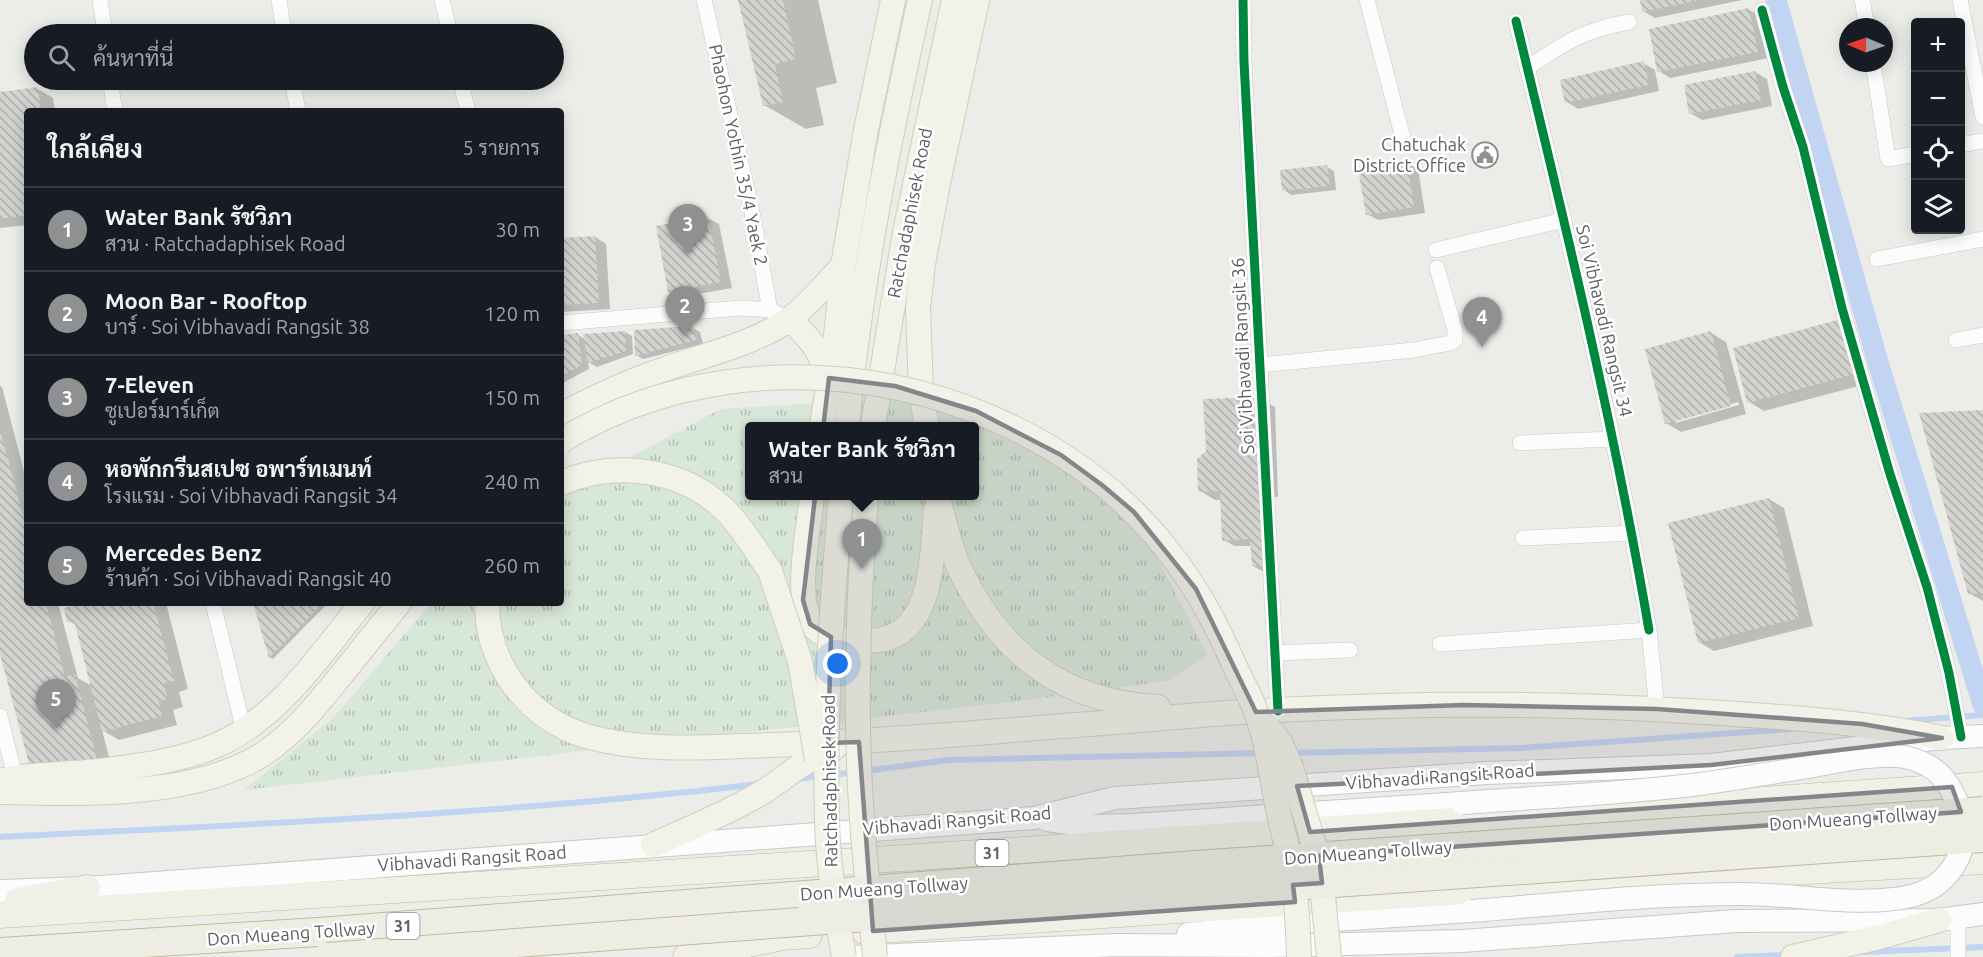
<!DOCTYPE html>
<html lang="th">
<head>
<meta charset="utf-8">
<style>
  :root { --surface:#171b24; --page:#20242c; --text:#f1f3f6; --muted:#9ea1a6; --line:#363941; --accent:#8f9092 }
  body { margin:0; font-family:Ubuntu,Sarabun,sans-serif; background:var(--page); color:var(--text) }
  .controls { position:absolute; right:18px; top:18px; display:grid; overflow:hidden; border-radius:6px; box-shadow:0 3px 15px #0003 }
  .controls button { width:54px; height:54px; display:grid; place-items:center; padding:0; border:0; border-bottom:2px solid var(--line); background:var(--surface); color:var(--text); font:30px sans-serif }
  .compass { position:absolute; left:1839px; top:18px; width:54px; height:54px; border-radius:50%; background:var(--surface); box-shadow:0 3px 15px #0003; rotate:272deg }
  .you { position:absolute; left:838px; top:664px; width:21px; height:21px; margin:-15px; border:4px solid #fff; border-radius:50%; background:#1a73e8; box-shadow:0 0 0 9px #1a73e833 }
  .badge { display:grid; place-items:center; width:39px; height:39px; border-radius:50%; background:var(--accent); color:#fff; font-size:20px; font-weight:700 }
  .pin { position:absolute; translate:-50% -50px; filter:drop-shadow(0 2px 3px #0008) }
  .pin::after { content:''; position:absolute; top:32px; width:21px; height:18px; background:inherit; clip-path:polygon(0 0,100% 0,50% 100%) }
  .popup { position:absolute; left:745px; top:422px; width:234px; height:78px; box-sizing:border-box; display:grid; place-content:center; border-radius:6px; background:var(--surface); filter:drop-shadow(0 2px 4px #0005); font-size:20px; white-space:nowrap; color:var(--muted) }
  .popup b { font-size:22px; color:var(--text) }
  .popup::after { content:''; position:absolute; left:50%; top:100%; margin-left:-12px; border:12px solid transparent; border-top-color:var(--surface) }
  .list { margin:0; padding:0; list-style:none }
  h2 { display:flex; justify-content:space-between; align-items:center; height:78px; margin:0; padding:0 24px; font-size:26px }
  h2 small { font-size:20px; font-weight:400; color:var(--muted) }
  .list li { display:grid; grid-template-columns:39px 1fr auto; gap:18px; align-items:center; box-sizing:border-box; height:84px; padding:0 24px; border-top:2px solid var(--line) }
  .list b { display:block; font-size:22px; white-space:nowrap }
  .list p { margin:0; font-size:20px; white-space:nowrap; color:var(--muted) }
  .list em { font-size:20px; font-style:normal; color:var(--muted) }
  .icon { flex:none; width:33px; height:33px; fill:none; stroke:currentColor; stroke-width:2; stroke-linecap:round; stroke-linejoin:round }
  .map { position:relative; flex:none; width:1983px; height:957px; overflow:hidden }
  .search { position:absolute; background:var(--surface); box-shadow:0 3px 15px #0003; left:24px; top:24px; width:540px; height:66px; display:flex; align-items:center; gap:15px; box-sizing:border-box; padding:0 21px; border-radius:33px; color:var(--muted); font-size:22px }
  .panel { position:absolute; background:var(--surface); box-shadow:0 3px 15px #0003; left:24px; top:108px; width:540px; height:498px; border-radius:6px }
  .map>svg:first-child { display:block }
  .grass { fill:url(#grass-tufts); fill-rule:evenodd }
  .shadow { fill:#0003; fill-rule:evenodd }
  .lines { fill:none; stroke-linecap:round; stroke-linejoin:round }
  .stream { stroke:#c1d4f2; stroke-width:6 }
  .canal { stroke:#c1d4f2; stroke-width:21 }
  .building { fill:url(#building-back-hatch) }
  .minor-casing { stroke:#c9c9ca; stroke-width:16 }
  .secondary-casing { stroke:#c8c9c8; stroke-width:24 }
  .primary-casing { stroke:#d1cfb9; stroke-width:26 }
  .trunk-casing { stroke:#c0bb99; stroke-width:27 }
  .motorway-casing { stroke:#c0bb99; stroke-width:30 }
  .minor { stroke:#fcfcfc; stroke-width:15 }
  .secondary { stroke:#fcfcfc; stroke-width:22 }
  .primary { stroke:#f2f2e9; stroke-width:24 }
  .trunk { stroke:#f0f0e6; stroke-width:26 }
  .motorway { stroke:#eeede3; stroke-width:28 }
  .secondary-bridge-casing { stroke:#c8c9c8; stroke-width:24; stroke-linecap:butt }
  .primary-bridge-casing { stroke:#d1cfb9; stroke-width:26; stroke-linecap:butt }
  .motorway-bridge-casing { stroke:#c0bb99; stroke-width:30; stroke-linecap:butt }
  .secondary-bridge { stroke:#fcfcfc; stroke-width:22 }
  .primary-bridge { stroke:#f2f2e9; stroke-width:24 }
  .motorway-bridge { stroke:#eeede3; stroke-width:28 }
  .cycleway-casing { stroke:#fff; stroke-width:13 }
  .cycleway { stroke:#00873e; stroke-width:9 }
  .marked { fill:#858689; fill-opacity:0.2; stroke:#858689; stroke-width:4.5; stroke-linejoin:round }
  .labels { text-anchor:middle; stroke-width:5; stroke-linejoin:round; paint-order:stroke }
  .shield { fill:#fff; stroke:#8e8f92; stroke-width:1.5 }
  .shield-label { font-size:16px; font-weight:bold; fill:#5d5f64 }
  .poi-label { font-size:18px; fill:#5d5f64; stroke:#fff; text-anchor:end }
  .street-label { font-size:18px; fill:#5d5f64; stroke:#fff }
</style>
</head>
<body>
<div class="map">
<svg width="1983" height="957" viewBox="0 0 1983 957">
  <defs>
    <pattern id="grass-tufts" width="24" height="20" patternUnits="userSpaceOnUse" patternTransform="scale(1.5)"><rect width="24" height="20" fill="#d7e7d8"/><path d="M3 7l-1-3M5 7V3M7 7l1-3M15 17l-1-3M17 17v-4M19 17l1-3" fill="none" stroke="#b2beb3"/></pattern>
    <pattern id="building-back-hatch" width="6" height="6" patternUnits="userSpaceOnUse" patternTransform="scale(1.5)"><rect width="6" height="6" fill="#d3d3d0"/><path d="M-1 5l2 2M0 0l6 6M5-1l2 2" fill="none" stroke="#aeaeac"/></pattern>
  </defs>
  <rect width="100%" height="100%" fill="#ecece8"/>
  <path class="grass" d="M897 398 957 414 1078 474 1145 534 1207 655 1167 681 1018 701 244 790 335 716 431 603H561V494L721 409ZM750 426H974V496H750Z"/>
  <g class="shadow">
    <path d="M739 0H818L837 83 816 88 824 125 806 129 764 105Z"/>
    <path d="M1641 0H1742L1655 18 1643 11Z"/>
    <path d="M1749 10 1761 16 1769 58 1670 78 1659 71Z"/>
    <path d="M1643 63 1655 70 1659 91 1578 109 1567 102Z"/>
    <path d="M1755 72 1767 79 1772 106 1702 120 1690 113Z"/>
    <path d="M38 89 53 98 55 111H27V225L0 228V93Z"/>
    <path d="M1406 163 1418 169 1425 213 1378 220 1367 214Z"/>
    <path d="M1327 167 1334 171 1336 190 1291 195 1284 190Z"/>
    <path d="M708 218 719 224 732 288 681 297 670 291Z"/>
    <path d="M595 237 606 244 610 309 561 312V239Z"/>
    <path d="M1841 321 1870 383 1764 411 1749 402Z"/>
    <path d="M693 328 700 332 703 344 643 359 636 355Z"/>
    <path d="M625 332 632 336 633 354 597 367 588 362 589 369 561 384V336L578 335 585 339Z"/>
    <path d="M1711 333 1726 342 1746 414 1681 432 1666 423ZM1738 402 1739 405 1676 423V420Z"/>
    <path d="M0 386 2 387 27 483V603H58L78 678 92 686 76 625 69 621 72 607 71 603H166L188 689 179 692 183 707 173 710 177 725 119 740 102 730 112 768 46 776 0 648Z"/>
    <path d="M1259 398 1275 407 1278 497H1274L1278 571 1264 572 1253 566 1252 546H1235L1223 540 1221 500H1215L1200 491Z"/>
    <path d="M1983 411V601L1969 593Z"/>
    <path d="M1769 499 1784 508 1813 626 1714 651 1699 642Z"/>
    <path d="M255 603H328L273 659 270 657Z"/>
  </g>
  <g class="lines">
    <g class="stream">
      <path d="M1904 721 1983 715"/>
      <path d="M1290 753 1521 748 1789 729"/>
      <path d="M865 771 948 760 1262 753"/>
      <path d="M832 775 855 772"/>
      <path d="M796 779 822 776"/>
      <path d="M0 837C253 824 507 814 759 784"/>
      <path d="M1863 952 1983 947"/>
      <path d="M1737 957 1787 955"/>
    </g>
    <path class="canal" d="M1776 0 1877 359 1983 705"/>
  </g>
  <g class="building">
    <path d="M738 0H783L796 59 775 64 783 102 763 106Z"/>
    <path d="M1640 0H1696V1L1642 12Z"/>
    <path d="M1749 8 1758 52 1657 72 1649 29Z"/>
    <path d="M1644 61 1649 85 1565 103 1560 80Z"/>
    <path d="M1755 71 1761 100 1689 114 1684 85Z"/>
    <path d="M38 87 41 111H27V215L0 219V92Z"/>
    <path d="M1407 161 1414 207 1366 215 1358 169Z"/>
    <path d="M1327 165 1330 186 1282 191 1280 170Z"/>
    <path d="M708 216 721 282 668 292 656 226Z"/>
    <path d="M595 236 599 303 561 305V238Z"/>
    <path d="M1841 319 1855 374 1747 403 1733 348Z"/>
    <path d="M693 326 696 340 635 356 634 330Z"/>
    <path d="M625 331 626 351 588 363 583 334Z"/>
    <path d="M1711 331 1731 406 1665 424 1645 349Z"/>
    <path d="M578 333 582 365 561 376V335Z"/>
    <path d="M1260 397 1267 566H1252L1250 539 1222 541 1220 491 1198 492 1197 459 1206 451 1203 399Z"/>
    <path d="M1983 410V593L1968 594 1919 413Z"/>
    <path d="M0 430 27 530V603H46L65 677 75 674 97 760 30 768 0 654Z"/>
    <path d="M1769 498 1799 618 1698 643 1668 523Z"/>
    <path d="M69 603H153L174 681 164 683 168 699 159 701 162 716 102 732 74 620 67 622 64 608 70 606Z"/>
    <path d="M253 603H323L269 658Z"/>
  </g>
  <g class="lines">
    <g class="minor-casing">
      <g id="minor">
        <path d="M100 0 105 34"/>
        <path d="M279 0 284 34"/>
        <path d="M442 0 450 34"/>
        <path d="M704 0 751 207 770 310"/>
        <path d="M1243 0 1244 62 1278 711"/>
        <path d="M1367 0 1403 138"/>
        <path d="M1862 0 1867 27"/>
        <path d="M1960 0 1983 117"/>
        <path d="M1762 10 1783 87 1803 147 1842 308 1890 474 1927 587 1949 673 1961 737"/>
        <path d="M1516 21C1565 223 1614 425 1649 630"/>
        <path d="M1873 63 1888 159 1916 154"/>
        <path d="M1527 68C1565 43 1583 30 1629 22"/>
        <path d="M110 80 115 111"/>
        <path d="M292 80 298 111"/>
        <path d="M460 80 468 111"/>
        <path d="M1960 145 1983 141"/>
        <path d="M1436 250 1564 220"/>
        <path d="M1877 259 1983 239"/>
        <path d="M561 323 741 308 770 310 778 314"/>
        <path d="M1956 340 1983 335"/>
        <path d="M1260 365 1414 350 1450 343 1455 340V330L1437 268"/>
        <path d="M1520 443 1613 439"/>
        <path d="M1523 538 1632 533"/>
        <path d="M213 603 244 731"/>
        <path d="M1440 644 1649 630 1657 709"/>
        <path d="M1275 653 1350 650"/>
        <path d="M0 716 15 777"/>
        <path d="M1958 957V917"/>
      </g>
    </g>
    <g class="secondary-casing">
      <g id="secondary">
        <path d="M1047 820 1091 826 1133 825 1462 803"/>
        <path d="M0 891 87 888 1034 818 1115 798 1487 773 1711 765 1942 738 1983 736"/>
        <path d="M1188 934 1289 923 1471 911"/>
        <path d="M855 957 1116 945 1269 946 1462 941 1736 921 1939 920 1983 914"/>
      </g>
    </g>
    <g class="primary-casing">
      <g id="primary">
        <path d="M790 319C809 339 822 349 826 377"/>
        <path d="M561 415C593 398 627 382 662 370 704 355 750 345 787 321 805 309 827 282 843 266"/>
        <path d="M822 426 836 335 843 266 865 135 893 0"/>
        <path d="M847 426C860 283 889 140 920 0"/>
        <path d="M873 426 905 232 954 0"/>
        <path d="M927 426 921 393 918 308 923 264 937 188 977 0"/>
        <path d="M561 483C615 460 683 468 726 511 743 528 756 551 770 571"/>
        <path d="M812 496C809 528 797 584 807 614 812 631 825 636 841 640 849 641 856 641 864 641 935 644 931 560 936 510"/>
        <path d="M937 496C944 518 949 544 958 565 998 653 1062 702 1158 707"/>
        <path d="M487 603C487 664 527 718 586 736 646 753 708 747 770 745 868 742 965 734 1063 726 1122 722 1181 716 1240 712 1389 703 1540 702 1688 711 1773 716 1858 721 1942 738"/>
        <path d="M2 780C36 773 72 775 107 770 144 765 183 760 217 745 278 719 322 653 362 603"/>
        <path d="M0 792C78 794 199 798 266 752 297 731 319 702 342 674 361 650 380 627 399 603"/>
        <path d="M653 845C690 828 728 813 763 792 787 777 807 757 834 748"/>
        <path d="M1793 957 1880 937 1939 920"/>
      </g>
    </g>
    <g class="trunk-casing">
      <g id="trunk">
        <path d="M18 901 87 888"/>
        <path d="M0 915 904 858 1983 785"/>
        <path d="M864 931 1479 890 1983 861"/>
        <path d="M686 957 782 937 809 935"/>
      </g>
    </g>
    <g class="motorway-casing">
      <path id="motorway" d="M0 952 318 932 805 895"/>
    </g>
    <use href="#minor" class="minor"/>
    <use href="#secondary" class="secondary"/>
    <use href="#primary" class="primary"/>
    <use href="#trunk" class="trunk"/>
    <use href="#motorway" class="motorway"/>
    <g class="secondary-bridge-casing">
      <path id="secondary-bridge" d="M1462 803C1541 797 1621 794 1700 784 1736 779 1772 773 1808 767 1835 762 1878 752 1905 757 1939 764 1952 785 1962 815 1970 837 1959 864 1943 879 1930 892 1912 897 1894 899 1843 905 1792 894 1742 894 1651 894 1561 904 1471 911"/>
    </g>
    <g class="primary-bridge-casing">
      <g id="primary-bridge">
        <path d="M561 441C639 393 731 373 821 378 953 384 1092 449 1172 556 1200 592 1219 630 1237 671 1244 685 1251 698 1256 712 1268 743 1271 776 1278 809 1282 829 1288 849 1291 869 1297 897 1298 928 1299 957"/>
        <path d="M841 496C832 603 824 712 827 821 828 866 836 912 844 957"/>
        <path d="M866 496C858 603 854 712 862 820 865 866 871 911 875 957"/>
        <path d="M770 571 800 661 817 760"/>
        <path d="M1269 728 1280 742 1291 767 1320 865 1329 957"/>
      </g>
    </g>
    <g class="motorway-bridge-casing">
      <g id="motorway-bridge">
        <path d="M805 895 1195 865 1983 811"/>
        <path d="M327 957 1205 892 1983 838"/>
      </g>
    </g>
    <use href="#secondary-bridge" class="secondary-bridge"/>
    <use href="#primary-bridge" class="primary-bridge"/>
    <use href="#motorway-bridge" class="motorway-bridge"/>
    <g class="cycleway-casing">
      <g id="cycleway">
        <path d="M1243 0 1244 62 1278 711"/>
        <path d="M1762 10 1783 87 1803 147 1842 308 1890 474 1927 587 1949 673 1961 737"/>
        <path d="M1516 21C1565 223 1614 425 1649 630"/>
      </g>
    </g>
    <use href="#cycleway" class="cycleway"/>
  </g>
  <path class="marked" d="M829 378 895 386 976 411 1061 455 1102 485 1134 512 1196 589 1256 712 1464 705 1657 709 1862 724 1942 738 1711 765 1297 786 1310 832 1952 787 1961 812 1319 856 1322 883 1293 885 1295 902 873 931 859 742 828 743 831 637 810 624 803 600Z"/>
  <defs>
    <g id="civic-ring" transform="scale(1.35)"><circle r="9.5" fill="#fff" stroke="#8f9092" stroke-width="1.5"/><path d="M-.6-6.5H3V-4.5H.6V-3L4-1V1h2V6H-6V1h2V-1L-.6-3ZM-1.2 2.5V6h2.4V2.5Z" fill="#8f9092"/></g>
  </defs>
  <g fill-rule="evenodd">
    <use href="#civic-ring" x="1485" y="155"/>
  </g>
  <g class="labels">
    <g class="shield">
      <rect x="975.5" y="840" width="33" height="26" rx="4.5"/>
      <rect x="386.5" y="913" width="33" height="26" rx="4.5"/>
    </g>
    <g class="shield-label">
      <text x="992" y="859">31</text>
      <text x="403" y="932">31</text>
    </g>
    <g class="poi-label">
      <text x="1466" y="151">Chatuchak<tspan x="1466" dy="21">District Office</tspan></text>
    </g>
    <g class="street-label">
      <text transform="translate(738 155) rotate(78)" y="6">Phaohon Yothin 35/4 Yaek 2</text>
      <text transform="translate(910 213) rotate(-79)" y="6">Ratchadaphisek Road</text>
      <text transform="translate(1604 321) rotate(77)" y="6">Soi Vibhavadi Rangsit 34</text>
      <text transform="translate(1243 356) rotate(-93)" y="6">Soi Vibhavadi Rangsit 36</text>
      <text transform="translate(1440 777) rotate(-4)" y="6">Vibhavadi Rangsit Road</text>
      <text transform="translate(830 781) rotate(-91)" y="6">Ratchadaphisek Road</text>
      <text transform="translate(1853 819) rotate(-4)" y="6">Don Mueang Tollway</text>
      <text transform="translate(957 821) rotate(-5)" y="6">Vibhavadi Rangsit Road</text>
      <text transform="translate(1368 853) rotate(-4)" y="6">Don Mueang Tollway</text>
      <text transform="translate(472 859) rotate(-4)" y="6">Vibhavadi Rangsit Road</text>
      <text transform="translate(884 889) rotate(-4)" y="6">Don Mueang Tollway</text>
      <text transform="translate(291 934) rotate(-4)" y="6">Don Mueang Tollway</text>
    </g>
  </g>
</svg>
<div class="controls">
<button>+</button>
<button>−</button>
<button><svg class="icon" aria-label="locate" viewBox="0 0 24 24"><circle cx="12" cy="12" r="6"/><path d="M12 2v4M12 18v4M2 12h4M18 12h4"/></svg></button>
<button><svg class="icon" aria-label="layers" viewBox="0 0 24 24"><path d="M12 4l9 5-9 5-9-5zM3 14l9 5 9-5"/></svg></button>
</div>
<svg class="compass" viewBox="-18 -18 36 36"><path d="M0-13l5 13h-10z" fill="#e53935"/><path d="M0 13l5-13h-10z" fill="#9ea1a6"/></svg>
<div class="you"></div>
<div class="pin badge" style="left:862px;top:569px">1</div>
<div class="popup"><b>Water Bank รัชวิภา</b>สวน</div>
<div class="pin badge" style="left:685px;top:336px">2</div>
<div class="pin badge" style="left:688px;top:254px">3</div>
<div class="pin badge" style="left:1482px;top:347px">4</div>
<div class="pin badge" style="left:56px;top:729px">5</div>
<div class="search"><svg class="icon" aria-label="search" viewBox="0 0 24 24"><circle cx="10" cy="10" r="6"/><path d="M15 15l6 6"/></svg>ค้นหาที่นี่</div>
<section class="panel">
<h2>ใกล้เคียง<small>5 รายการ</small></h2>
<ul class="list">
<li><span class="badge">1</span><div><b>Water Bank รัชวิภา</b><p>สวน · Ratchadaphisek Road</p></div><em>30 m</em></li>
<li><span class="badge">2</span><div><b>Moon Bar - Rooftop</b><p>บาร์ · Soi Vibhavadi Rangsit 38</p></div><em>120 m</em></li>
<li><span class="badge">3</span><div><b>7-Eleven</b><p>ซูเปอร์มาร์เก็ต</p></div><em>150 m</em></li>
<li><span class="badge">4</span><div><b>หอพักกรีนสเปซ อพาร์ทเมนท์</b><p>โรงแรม · Soi Vibhavadi Rangsit 34</p></div><em>240 m</em></li>
<li><span class="badge">5</span><div><b>Mercedes Benz</b><p>ร้านค้า · Soi Vibhavadi Rangsit 40</p></div><em>260 m</em></li>
</ul>
</section>
</div>
</body>
</html>
